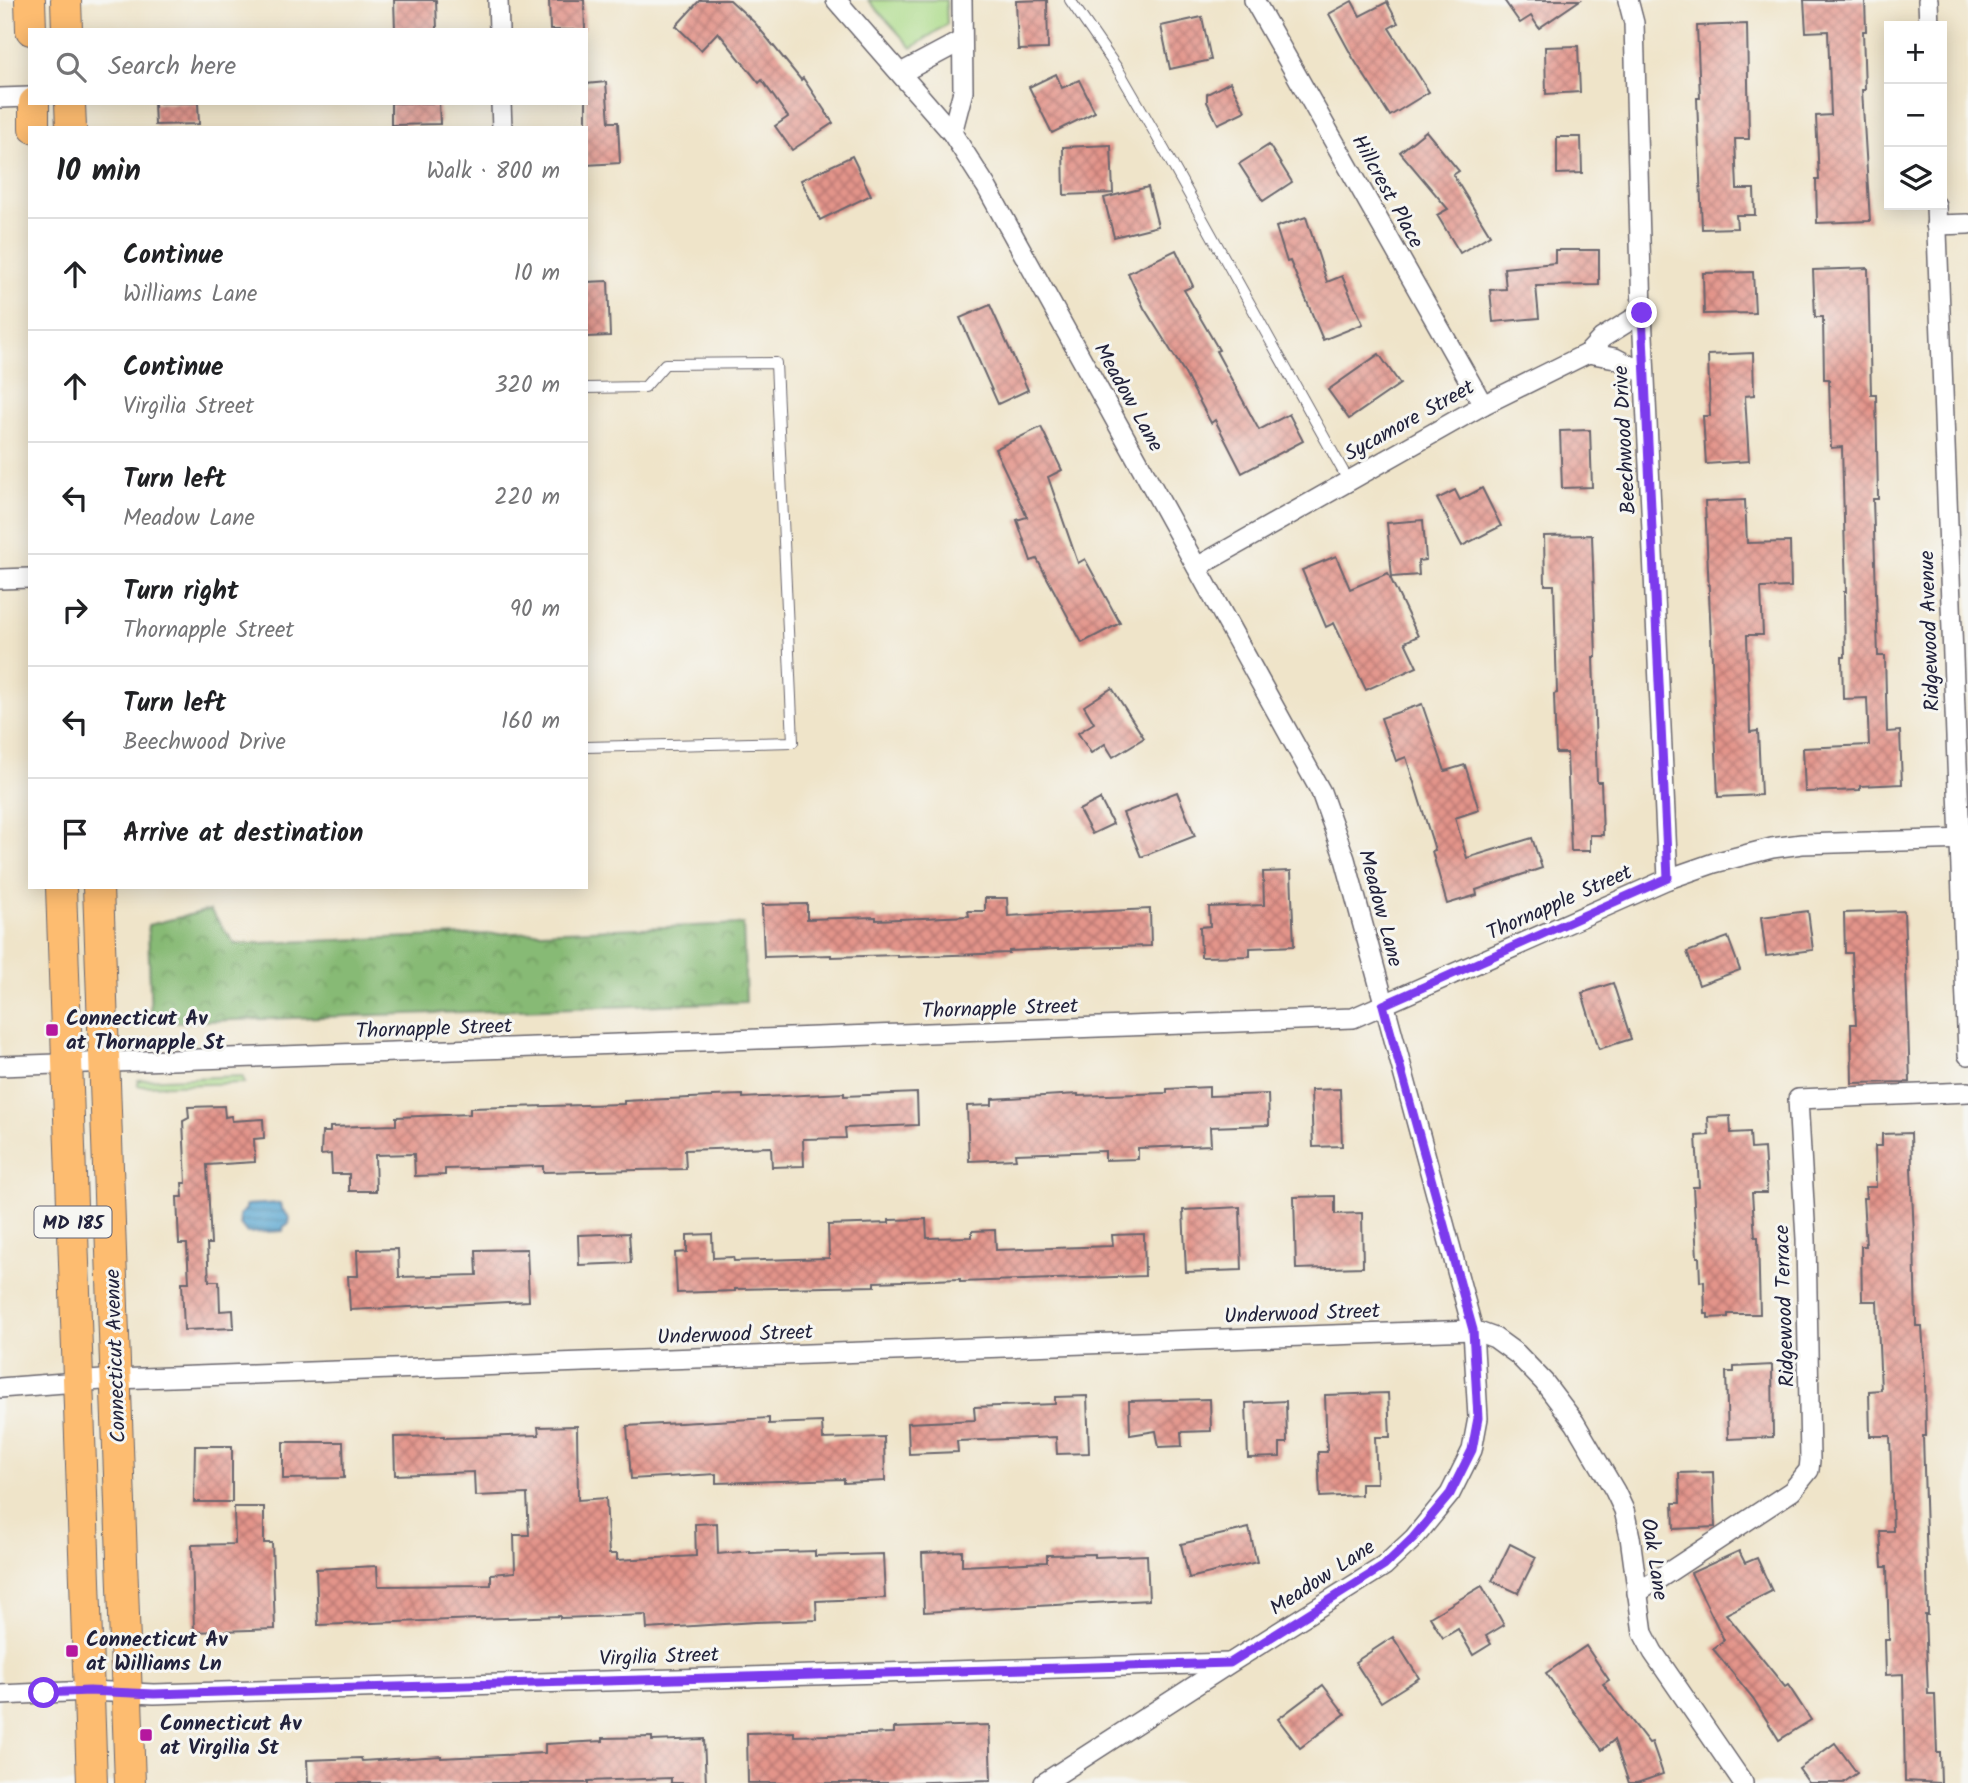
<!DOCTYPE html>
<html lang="en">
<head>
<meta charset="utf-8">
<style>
  :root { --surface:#fff; --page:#f2f2f2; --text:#202124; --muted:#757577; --line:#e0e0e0 }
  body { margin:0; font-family:Kalam,sans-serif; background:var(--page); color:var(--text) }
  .controls { position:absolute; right:21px; top:21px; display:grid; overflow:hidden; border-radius:0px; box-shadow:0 4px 18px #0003 }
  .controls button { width:63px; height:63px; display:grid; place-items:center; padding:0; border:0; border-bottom:2px solid var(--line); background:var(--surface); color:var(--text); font:35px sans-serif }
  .stop { position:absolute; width:21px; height:21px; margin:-16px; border:5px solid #7c3aed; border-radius:50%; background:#fff }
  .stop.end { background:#7c3aed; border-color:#fff; box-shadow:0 2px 7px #0008 }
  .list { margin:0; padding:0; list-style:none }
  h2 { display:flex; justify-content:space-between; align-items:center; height:91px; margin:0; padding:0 28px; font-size:30px }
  h2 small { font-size:23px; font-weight:400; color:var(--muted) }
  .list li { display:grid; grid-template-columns:46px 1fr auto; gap:21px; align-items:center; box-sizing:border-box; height:112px; padding:0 28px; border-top:2px solid var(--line) }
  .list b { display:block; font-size:26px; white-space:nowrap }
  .list p { margin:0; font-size:23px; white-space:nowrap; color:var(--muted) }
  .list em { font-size:23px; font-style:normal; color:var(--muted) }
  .icon { flex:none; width:38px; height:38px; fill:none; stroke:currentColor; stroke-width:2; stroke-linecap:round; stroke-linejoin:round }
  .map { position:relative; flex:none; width:1968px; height:1783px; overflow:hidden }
  .search { position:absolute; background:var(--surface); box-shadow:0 4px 18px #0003; left:28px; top:28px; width:560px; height:77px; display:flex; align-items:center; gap:18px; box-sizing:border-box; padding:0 24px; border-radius:0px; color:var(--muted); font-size:26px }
  .panel { position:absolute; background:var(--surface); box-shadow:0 4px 18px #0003; left:28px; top:126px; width:560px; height:763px; border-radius:0px }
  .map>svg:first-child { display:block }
  .grass { fill:url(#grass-tufts); stroke:#667e61; stroke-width:2 }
  .forest { fill:url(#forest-crowns); stroke:#546e58; stroke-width:2 }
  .park { fill:#aada87; stroke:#667e61; stroke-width:2 }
  .water { fill:url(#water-rules); stroke:#3c6486; stroke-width:2 }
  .building { fill:url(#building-cross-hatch) }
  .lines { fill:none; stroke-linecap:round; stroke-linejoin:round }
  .service-casing { stroke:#6a666d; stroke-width:12 }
  .minor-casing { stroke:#6a666d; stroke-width:22 }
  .primary-casing { stroke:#6a666d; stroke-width:32 }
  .service { stroke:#fff; stroke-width:10 }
  .minor { stroke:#fff; stroke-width:19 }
  .primary { stroke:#fdbc6f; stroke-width:30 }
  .route { stroke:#7c3aed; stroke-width:9 }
  .poi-dot { fill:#b5179e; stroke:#f6f6f2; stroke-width:2.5 }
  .labels { text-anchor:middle; stroke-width:6; stroke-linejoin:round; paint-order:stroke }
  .shield { fill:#f6f6f2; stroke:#626272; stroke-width:2 }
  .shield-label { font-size:19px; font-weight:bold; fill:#22223b }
  .street-label { font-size:21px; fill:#22223b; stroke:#f6f6f2 }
  .poi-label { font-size:21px; font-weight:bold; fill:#22223b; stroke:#f6f6f2; text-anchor:start }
</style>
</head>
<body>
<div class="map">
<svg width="1968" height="1783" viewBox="0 0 1968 1783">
  <defs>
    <pattern id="grass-tufts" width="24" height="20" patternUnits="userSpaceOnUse" patternTransform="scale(1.75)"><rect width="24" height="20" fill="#aada87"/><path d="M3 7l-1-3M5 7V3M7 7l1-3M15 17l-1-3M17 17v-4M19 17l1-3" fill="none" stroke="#92bb75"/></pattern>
    <pattern id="forest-crowns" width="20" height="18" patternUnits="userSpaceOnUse" patternTransform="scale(1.75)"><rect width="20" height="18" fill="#87ba74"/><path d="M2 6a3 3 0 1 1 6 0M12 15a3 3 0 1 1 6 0" fill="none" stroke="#6e9760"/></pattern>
    <pattern id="water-rules" width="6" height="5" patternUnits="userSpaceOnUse" patternTransform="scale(1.75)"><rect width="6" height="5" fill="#56a5d0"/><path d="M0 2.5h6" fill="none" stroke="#4786aa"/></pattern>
    <pattern id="building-cross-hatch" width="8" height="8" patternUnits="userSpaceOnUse" patternTransform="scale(1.75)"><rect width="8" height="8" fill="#e3948a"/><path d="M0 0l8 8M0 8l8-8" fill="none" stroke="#b87872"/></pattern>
  </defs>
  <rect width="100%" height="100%" fill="#f6f6f2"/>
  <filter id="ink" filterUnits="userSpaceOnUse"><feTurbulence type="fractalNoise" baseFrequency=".0143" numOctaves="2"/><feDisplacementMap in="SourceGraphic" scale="14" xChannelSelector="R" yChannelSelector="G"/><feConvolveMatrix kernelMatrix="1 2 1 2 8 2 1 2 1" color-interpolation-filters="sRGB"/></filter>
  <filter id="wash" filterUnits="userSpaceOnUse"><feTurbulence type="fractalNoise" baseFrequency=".00686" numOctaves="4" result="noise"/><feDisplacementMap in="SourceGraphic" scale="28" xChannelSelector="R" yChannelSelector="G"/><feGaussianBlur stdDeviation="1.57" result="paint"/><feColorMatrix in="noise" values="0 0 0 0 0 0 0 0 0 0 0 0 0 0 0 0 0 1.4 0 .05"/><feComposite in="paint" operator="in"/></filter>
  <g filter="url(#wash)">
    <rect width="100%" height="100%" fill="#efe4c9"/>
    <path class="grass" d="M242 1076 245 1083 138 1086V1080Z"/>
    <path class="forest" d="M210 910 235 944 743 924 746 1002 151 1023 148 925Z"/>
    <path class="park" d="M868 0H946L947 24 912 48Z"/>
    <path class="water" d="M280 1203 281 1208 290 1218 289 1224 284 1226 283 1231 247 1233 240 1224 239 1215 246 1209V1205Z"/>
    <g id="blocks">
      <g class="building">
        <path d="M394 0H436L437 30H395Z"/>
        <path d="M549 0H584L585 30H550Z"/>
        <path d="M700 0H730L755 23 801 80 803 78 833 123 792 150 775 126 788 117 762 80 759 83 718 32 701 50 676 26Z"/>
        <path d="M1047 0 1048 49 1018 50 1016 1Z"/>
        <path d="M1504 0H1580L1539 28 1531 16 1520 23Z"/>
        <path d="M1804 0H1865L1866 31H1863L1865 90H1862L1870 221 1817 223 1816 180H1819L1816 116 1831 115 1828 31 1806 32Z"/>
        <path d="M1352 1 1360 16 1387 2 1398 23 1389 28 1429 92 1390 116 1353 58 1329 14Z"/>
        <path d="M1202 17 1211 60 1170 69 1161 26Z"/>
        <path d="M1747 24 1749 139H1735L1737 189H1754L1755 215H1736L1737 228 1702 229 1697 98H1700L1697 26Z"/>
        <path d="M1578 46 1580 92 1546 94 1545 47Z"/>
        <path d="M1056 74 1062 88 1079 80 1095 112 1052 133 1029 87Z"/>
        <path d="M606 82 609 122H618L620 163 586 165V84Z"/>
        <path d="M1230 82 1245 111 1218 124 1207 102V94Z"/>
        <path d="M154 103H198L199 124 155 125Z"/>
        <path d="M391 103H439L440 124 391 125Z"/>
        <path d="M1426 131 1459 171 1453 175 1490 235 1460 253 1437 215 1448 209 1400 152Z"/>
        <path d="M1557 137H1581L1582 173 1557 174Z"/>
        <path d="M1111 145 1113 193 1064 195 1063 147Z"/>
        <path d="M1269 145 1292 182 1263 201 1239 164Z"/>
        <path d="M852 156 871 195 820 220 801 180Z"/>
        <path d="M1148 187 1158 226 1114 237 1104 198Z"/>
        <path d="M1306 217 1327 282 1342 276 1363 324 1323 340 1290 261 1287 262 1276 227Z"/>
        <path d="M1176 250 1193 286 1184 290 1219 350 1216 351 1259 430 1289 414 1303 441 1242 473 1215 420 1211 423 1183 370 1144 308 1128 273Z"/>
        <path d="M1555 250H1599V285L1536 286 1539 318 1493 322 1490 290 1506 289 1504 268 1555 263Z"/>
        <path d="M1868 268 1871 394H1876L1877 446 1878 499H1873L1878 656H1885L1887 732 1900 731 1902 784 1860 786V790L1805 792 1803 748 1869 745 1867 698 1843 699 1842 657H1845L1844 592H1846L1842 447 1831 448 1829 379H1824L1823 317H1815L1813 270Z"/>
        <path d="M1753 272 1755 313 1704 314 1703 273Z"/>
        <path d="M608 281 610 336 586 337V282Z"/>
        <path d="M990 305 1028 390 998 404 960 318Z"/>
        <path d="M1753 353 1754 395 1745 396 1749 461 1706 464 1703 416H1710L1708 355Z"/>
        <path d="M1379 354 1400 384 1349 419 1328 390Z"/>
        <path d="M1041 427 1062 470 1048 477 1078 563 1085 559 1120 623 1082 643 1037 559 1031 561 1017 520 1027 517 995 449Z"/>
        <path d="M1590 430 1592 487 1562 488 1560 431Z"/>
        <path d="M1482 488 1501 526 1462 546 1437 499 1455 490 1460 500Z"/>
        <path d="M1745 500 1747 543 1790 542 1791 587 1761 588 1763 635H1747L1750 732 1758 731 1761 795 1718 797 1705 502Z"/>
        <path d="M1423 520 1426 560 1418 561 1419 575 1392 577 1387 523Z"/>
        <path d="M1592 535 1596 657H1593L1597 782H1601L1603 835H1590V851H1571L1567 753H1556L1554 694 1557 693 1554 585H1545L1544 536Z"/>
        <path d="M1336 556 1350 589 1388 573 1418 636 1405 642 1417 667 1366 690 1334 623 1326 627 1302 570Z"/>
        <path d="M1112 688 1144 738 1113 757 1105 744 1091 753 1078 733 1094 723 1084 706Z"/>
        <path d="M1422 704 1445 771 1465 765 1479 810 1455 818 1467 858 1532 838 1542 868 1476 890 1477 895 1447 904 1432 851 1435 850 1406 757 1396 761 1381 718Z"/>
        <path d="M1177 792 1195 836 1141 857 1123 813Z"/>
        <path d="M1100 799 1113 824 1092 834 1079 810Z"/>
        <path d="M1291 871 1294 946 1250 948V956L1201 957 1200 927 1210 926 1209 907 1264 905 1263 872Z"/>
        <path d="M985 898H1007L1008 916 1150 909 1151 946 1080 948 1009 951V953L897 957V955L831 957V955L764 957 762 905 807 904V919L876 917V920L969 916 968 911H985Z"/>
        <path d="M1808 911 1813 950 1766 956 1761 917Z"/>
        <path d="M1904 911 1910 1082 1852 1083 1851 1024H1856L1852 953H1845L1844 913Z"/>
        <path d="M1728 937 1740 970 1699 985 1687 952Z"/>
        <path d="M1613 983 1631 1039 1599 1049 1582 993Z"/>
        <path d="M1209 1087V1096L1268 1094 1269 1125 1210 1127 1211 1145 1138 1148V1159L1105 1160V1151L1015 1154 1016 1159 969 1161 967 1106 992 1105V1099L1078 1094V1096L1167 1093V1089Z"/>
        <path d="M1340 1089 1342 1146 1313 1147 1311 1090Z"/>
        <path d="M844 1093V1096L917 1093 918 1125 845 1128 846 1138 803 1139 804 1166 772 1167 771 1147 685 1150 686 1169 543 1172V1166L445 1169V1175L415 1176 414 1154 375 1155 376 1191H349V1174H332L331 1154 321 1155 322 1132H330V1127L396 1125V1117L470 1114V1108L624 1104V1101L712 1097V1096L743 1095V1098Z"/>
        <path d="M224 1106 225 1117 231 1116 232 1121 263 1119 264 1138 254 1139 255 1162 207 1165 211 1244H207L209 1281H219L220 1311 233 1310 234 1328 184 1330 182 1282H189L187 1244H179L177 1197H183L182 1183H186L183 1121 189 1118 188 1107Z"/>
        <path d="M1730 1116 1731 1133 1750 1132 1751 1149 1764 1148 1767 1193H1752L1755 1237H1758L1760 1314H1728V1317L1708 1318V1314H1705L1704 1281 1700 1282 1699 1257H1697L1693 1187H1699L1696 1136 1709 1135 1708 1117Z"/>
        <path d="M1911 1133 1912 1168H1911L1914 1236 1916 1326H1922L1925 1373 1926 1436H1923L1927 1566 1928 1615H1925L1928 1694H1935L1937 1753H1940L1941 1783 1905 1781 1903 1674 1886 1675 1885 1640H1889L1887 1567H1882L1880 1531H1893L1890 1436H1870L1869 1391 1881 1390 1877 1301H1862L1861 1246H1866L1863 1198H1866L1865 1187H1876L1875 1146H1882V1134Z"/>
        <path d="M1335 1196V1214L1362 1213 1363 1267 1296 1269 1294 1197Z"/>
        <path d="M1240 1207 1242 1270 1186 1272 1183 1210Z"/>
        <path d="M926 1219 927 1238 972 1237V1231L995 1230 996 1250 1113 1246 1112 1235 1144 1234 1145 1276 960 1282V1279L875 1282V1286L735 1289V1291L677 1293 675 1253 687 1252V1235L712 1234 713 1258 733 1257 734 1261 829 1258 828 1225 889 1223V1220Z"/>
        <path d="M629 1233 631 1263 579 1265 578 1235Z"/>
        <path d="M398 1249 399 1277 477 1275 476 1250 527 1249 529 1301 350 1310 348 1276H358L357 1250Z"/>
        <path d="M1772 1365 1773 1437 1728 1439 1726 1372H1734V1367Z"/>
        <path d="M1388 1393 1390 1437H1375L1377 1483H1361V1495L1320 1497 1318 1452H1327L1325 1395Z"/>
        <path d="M1087 1396 1089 1453 1057 1454 1056 1437 957 1441 958 1452 909 1454 908 1423 975 1420 974 1407 1055 1404V1397Z"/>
        <path d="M1210 1399 1211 1431 1181 1432 1182 1446 1159 1447 1156 1431 1130 1435 1129 1401Z"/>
        <path d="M1286 1401 1287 1443H1280V1457L1248 1458 1246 1403Z"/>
        <path d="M769 1418V1424L822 1422 823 1439 884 1437 885 1481 844 1483V1479L716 1483V1474L631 1479 627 1426Z"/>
        <path d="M577 1426 578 1500 606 1498 609 1554H617V1560L696 1556 695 1524 717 1523 718 1554 750 1551V1553L815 1551V1556L883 1554 885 1598 816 1601 817 1620 755 1622 647 1629 646 1615 560 1618V1616L318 1625 316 1569 377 1566 378 1586 491 1585V1574L515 1572 514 1535H529L527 1494 475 1496 474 1472 395 1475 394 1437 444 1436V1438L539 1435 538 1427Z"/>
        <path d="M283 1442H343L344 1478 283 1479Z"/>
        <path d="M195 1446H232V1502H194Z"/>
        <path d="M1713 1472 1715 1527 1674 1529 1673 1503H1680L1679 1473Z"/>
        <path d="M234 1507H264V1543H272L275 1629 194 1632 192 1545 235 1544Z"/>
        <path d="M1249 1528 1257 1562 1189 1578 1181 1544Z"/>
        <path d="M1510 1544 1536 1557 1518 1593 1492 1581Z"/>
        <path d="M962 1551V1566L1047 1562V1555L1095 1554V1557L1147 1555 1149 1600 924 1612 922 1553Z"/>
        <path d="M1739 1551 1745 1563 1757 1558 1772 1591 1726 1614 1785 1687 1788 1685 1811 1720 1779 1740 1753 1698 1713 1649 1724 1640 1691 1573Z"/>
        <path d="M1482 1586 1504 1625 1486 1636 1491 1644 1473 1655 1458 1629 1443 1638 1430 1617Z"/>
        <path d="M1393 1637 1419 1678 1381 1702 1355 1662Z"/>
        <path d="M1586 1646 1609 1680 1603 1684 1649 1743 1652 1742 1663 1774 1637 1783H1629L1614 1740 1602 1750 1546 1673Z"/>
        <path d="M1323 1685 1345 1714 1300 1748 1278 1719Z"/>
        <path d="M989 1725 991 1780 898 1783H748L747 1733 794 1732V1736L894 1733V1728Z"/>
        <path d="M652 1737V1741L704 1739 706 1783H671V1778L588 1781V1783H308L307 1760 361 1758 362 1761 441 1756V1758L545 1753V1744L603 1741V1738Z"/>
        <path d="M1835 1743 1857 1773 1843 1783H1809L1799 1769Z"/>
      </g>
    </g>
  </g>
  <g filter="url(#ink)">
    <use href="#blocks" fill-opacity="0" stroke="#6a666d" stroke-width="2"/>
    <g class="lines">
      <g class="service-casing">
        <g id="service">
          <path d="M1070 0 1119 71 1152 128 1348 480"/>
          <path d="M586 388 645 387 665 364 776 363 793 742 586 747"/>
        </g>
      </g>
      <g class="minor-casing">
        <g id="minor">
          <path d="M498 0 499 30"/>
          <path d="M836 0 952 133 986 186 1321 792 1345 859 1473 1330 1478 1418 1472 1450 1450 1494 1414 1538 1384 1566 1230 1663 1044 1783"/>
          <path d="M1254 0 1483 405"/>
          <path d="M1628 0 1634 23 1642 313 1668 879"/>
          <path d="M1928 0 1929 26"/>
          <path d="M901 73 961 41"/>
          <path d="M0 98 30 97"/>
          <path d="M501 103 502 128"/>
          <path d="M952 133 963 91 962 0"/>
          <path d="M1936 205 1968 1055"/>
          <path d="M1936 225 1968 224"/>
          <path d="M1588 353 1615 358 1644 373"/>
          <path d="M1197 567 1483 405 1588 353 1602 338 1642 313"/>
          <path d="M0 579 30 578"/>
          <path d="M0 1066 1353 1018 1668 879 1714 863 1772 848 1802 844 1968 839"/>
          <path d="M0 1388 115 1379 1473 1330 1495 1338 1517 1354 1544 1382 1575 1423 1615 1491 1624 1510 1630 1537 1643 1633 1653 1652 1743 1783"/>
          <path d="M1637 1593 1792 1491 1809 1470 1810 1460 1806 1239 1798 1099 1968 1092"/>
          <path d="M0 1695 89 1691 154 1694 1229 1663"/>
        </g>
      </g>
      <g class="primary-casing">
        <g id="primary">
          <path d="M30 0 31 30"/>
          <path d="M66 0 67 30"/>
          <path d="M34 103V128"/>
          <path d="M70 103 71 128"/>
          <path d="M61 887 92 1783"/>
          <path d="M98 887 130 1783"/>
        </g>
      </g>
      <use href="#service" class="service"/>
      <use href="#minor" class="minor"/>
      <use href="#primary" class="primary"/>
    </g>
  </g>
  <g class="lines" filter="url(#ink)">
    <path class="route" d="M44 1693 89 1691 154 1694 1230 1663 1384 1566 1413 1538 1450 1494 1472 1450 1478 1418 1473 1330 1383 1005 1668 878 1642 313"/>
  </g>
  <g class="poi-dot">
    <rect x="45" y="1023" width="14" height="14" rx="3.5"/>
    <rect x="65" y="1644" width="14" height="14" rx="3.5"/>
    <rect x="139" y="1728" width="14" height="14" rx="3.5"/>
  </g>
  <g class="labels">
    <rect class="shield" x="34.5" y="1206.5" width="77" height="31" rx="5"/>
    <g class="shield-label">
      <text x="73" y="1229">MD 185</text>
    </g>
    <g class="street-label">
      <text transform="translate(1388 191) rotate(61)" y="7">Hillcrest Place</text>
      <text transform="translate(1129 397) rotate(61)" y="7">Meadow Lane</text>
      <text transform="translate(1409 420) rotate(-29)" y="7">Sycamore Street</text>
      <text transform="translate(1624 440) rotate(-93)" y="7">Beechwood Drive</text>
      <text transform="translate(1929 631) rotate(-92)" y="7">Ridgewood Avenue</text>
      <text transform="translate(1559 902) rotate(-24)" y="7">Thornapple Street</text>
      <text transform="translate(1381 908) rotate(75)" y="7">Meadow Lane</text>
      <text transform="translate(1000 1008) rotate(-2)" y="7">Thornapple Street</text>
      <text transform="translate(434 1028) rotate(-2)" y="7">Thornapple Street</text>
      <text transform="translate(1784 1306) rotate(-92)" y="7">Ridgewood Terrace</text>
      <text transform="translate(1302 1313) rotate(-2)" y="7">Underwood Street</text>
      <text transform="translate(735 1334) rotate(-2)" y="7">Underwood Street</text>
      <text transform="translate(115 1356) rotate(-92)" y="7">Connecticut Avenue</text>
      <text transform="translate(1655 1559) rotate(81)" y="7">Oak Lane</text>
      <text transform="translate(1322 1577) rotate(-33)" y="7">Meadow Lane</text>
      <text transform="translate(659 1656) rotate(-2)" y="7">Virgilia Street</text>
    </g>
    <g class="poi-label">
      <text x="66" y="1025">Connecticut Av<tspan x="66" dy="24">at Thornapple St</tspan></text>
      <text x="86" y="1646">Connecticut Av<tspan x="86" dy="24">at Williams Ln</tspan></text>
      <text x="160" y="1730">Connecticut Av<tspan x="160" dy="24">at Virgilia St</tspan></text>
    </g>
  </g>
</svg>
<div class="controls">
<button>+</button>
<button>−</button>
<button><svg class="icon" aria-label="layers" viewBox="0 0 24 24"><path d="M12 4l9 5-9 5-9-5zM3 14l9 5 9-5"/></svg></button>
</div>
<div class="stop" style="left:44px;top:1693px"></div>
<div class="stop end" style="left:1642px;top:313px"></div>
<div class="search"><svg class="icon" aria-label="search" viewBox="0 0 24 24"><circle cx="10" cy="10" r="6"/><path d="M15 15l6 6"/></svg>Search here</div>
<section class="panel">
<h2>10 min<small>Walk · 800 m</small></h2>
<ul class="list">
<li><svg class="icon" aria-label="ahead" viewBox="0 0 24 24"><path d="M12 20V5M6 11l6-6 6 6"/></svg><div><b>Continue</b><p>Williams Lane</p></div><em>10 m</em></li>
<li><svg class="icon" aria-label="ahead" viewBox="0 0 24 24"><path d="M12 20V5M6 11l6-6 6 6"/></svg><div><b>Continue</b><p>Virgilia Street</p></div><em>320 m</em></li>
<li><svg class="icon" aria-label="left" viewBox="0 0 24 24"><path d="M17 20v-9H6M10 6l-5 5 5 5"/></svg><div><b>Turn left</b><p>Meadow Lane</p></div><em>220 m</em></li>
<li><svg class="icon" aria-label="right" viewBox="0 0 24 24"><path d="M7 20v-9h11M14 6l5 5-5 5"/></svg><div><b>Turn right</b><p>Thornapple Street</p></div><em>90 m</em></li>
<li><svg class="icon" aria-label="left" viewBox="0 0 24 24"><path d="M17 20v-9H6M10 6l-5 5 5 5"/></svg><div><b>Turn left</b><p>Beechwood Drive</p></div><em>160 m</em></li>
<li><svg class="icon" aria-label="arrive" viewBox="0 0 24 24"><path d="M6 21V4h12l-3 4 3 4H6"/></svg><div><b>Arrive at destination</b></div></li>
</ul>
</section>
</div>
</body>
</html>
